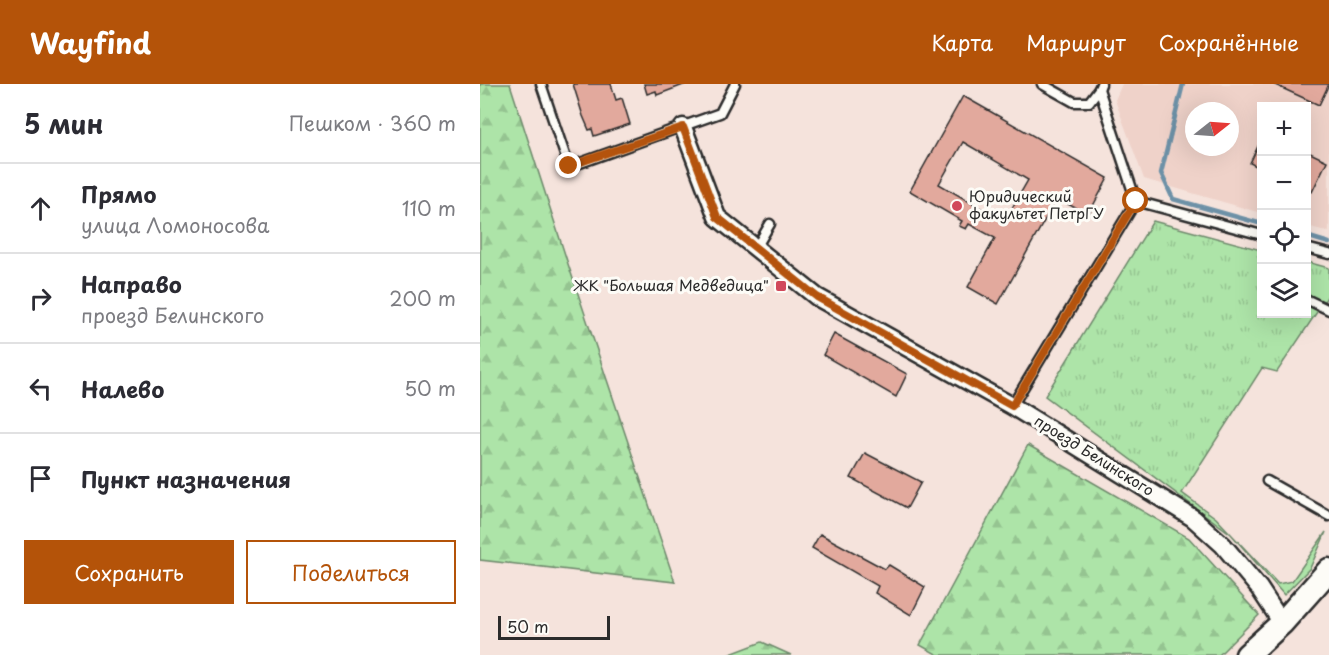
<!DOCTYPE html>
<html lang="ru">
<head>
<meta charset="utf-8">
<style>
  :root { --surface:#fff; --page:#f2f2f3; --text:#2b2b33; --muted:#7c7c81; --line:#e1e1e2; --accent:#b45309 }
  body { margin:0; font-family:"Playpen Sans",sans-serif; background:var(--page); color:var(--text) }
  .controls { position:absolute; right:18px; top:18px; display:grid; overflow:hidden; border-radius:0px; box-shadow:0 6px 24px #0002 }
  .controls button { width:54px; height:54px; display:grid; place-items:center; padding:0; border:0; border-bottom:2px solid var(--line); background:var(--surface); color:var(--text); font:30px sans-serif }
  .compass { position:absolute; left:705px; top:18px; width:54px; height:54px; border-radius:50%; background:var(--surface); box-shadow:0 6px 24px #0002; rotate:73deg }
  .scale { position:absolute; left:18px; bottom:15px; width:112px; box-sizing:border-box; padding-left:6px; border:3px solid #2b2b2b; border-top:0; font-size:16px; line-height:21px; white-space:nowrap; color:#2b2b2b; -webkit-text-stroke:4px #fdfcf7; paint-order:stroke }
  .stop { position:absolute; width:18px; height:18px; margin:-14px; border:4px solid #b45309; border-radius:50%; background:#fff }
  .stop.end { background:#b45309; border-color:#fff; box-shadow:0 2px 6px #0008 }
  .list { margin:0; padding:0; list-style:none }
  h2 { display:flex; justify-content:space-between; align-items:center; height:78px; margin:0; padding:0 24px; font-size:26px }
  h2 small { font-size:20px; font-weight:400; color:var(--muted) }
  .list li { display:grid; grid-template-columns:39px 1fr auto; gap:18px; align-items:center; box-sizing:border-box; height:90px; padding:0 24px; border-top:2px solid var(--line) }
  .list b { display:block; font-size:22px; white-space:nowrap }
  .list p { margin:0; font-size:20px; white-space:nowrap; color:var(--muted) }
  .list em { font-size:20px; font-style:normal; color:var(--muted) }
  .actions { display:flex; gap:12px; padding:18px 24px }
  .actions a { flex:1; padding:14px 0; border:2px solid var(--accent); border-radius:0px; text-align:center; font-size:21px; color:var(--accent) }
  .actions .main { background:var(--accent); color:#fff }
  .icon { flex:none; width:33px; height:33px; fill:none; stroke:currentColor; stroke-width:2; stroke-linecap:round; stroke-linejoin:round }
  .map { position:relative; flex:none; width:849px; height:571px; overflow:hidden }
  header { display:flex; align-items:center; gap:36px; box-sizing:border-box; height:84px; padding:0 30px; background:var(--accent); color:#fff }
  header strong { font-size:28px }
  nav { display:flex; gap:33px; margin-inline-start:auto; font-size:21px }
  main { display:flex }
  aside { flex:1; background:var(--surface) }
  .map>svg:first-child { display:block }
  .built { fill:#efd2c9; fill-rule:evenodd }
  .forest { fill:url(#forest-firs); stroke:#6c886a; stroke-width:1.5 }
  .park { fill:url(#park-tufts); stroke:#6c886a; stroke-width:1.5 }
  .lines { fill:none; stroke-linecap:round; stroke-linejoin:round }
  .stream { stroke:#6d91a7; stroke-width:4.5 }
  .building { fill:#e2a99d; stroke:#2b2b2b; stroke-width:1.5; fill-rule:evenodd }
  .lane-casing { stroke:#2b2b2b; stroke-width:13 }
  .street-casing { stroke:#2b2b2b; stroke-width:21 }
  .secondary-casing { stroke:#2b2b2b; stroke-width:27 }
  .lane { stroke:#fdfcf7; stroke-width:8 }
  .street { stroke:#fdfcf7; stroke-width:16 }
  .secondary { stroke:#fdfcf7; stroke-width:22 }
  .route { stroke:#b45309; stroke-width:8 }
  .poi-dot { fill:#d1495b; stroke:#fdfcf7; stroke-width:2 }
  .labels { text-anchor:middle; stroke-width:6; stroke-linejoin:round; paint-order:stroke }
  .poi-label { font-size:15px; fill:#2b2b2b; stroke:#fdfcf7; text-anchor:start }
  .street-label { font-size:15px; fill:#2b2b2b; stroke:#fdfcf7 }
</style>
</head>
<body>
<header>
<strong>Wayfind</strong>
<nav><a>Карта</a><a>Маршрут</a><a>Сохранённые</a></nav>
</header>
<main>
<aside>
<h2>5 мин<small>Пешком · 360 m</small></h2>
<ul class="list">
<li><svg class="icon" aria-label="ahead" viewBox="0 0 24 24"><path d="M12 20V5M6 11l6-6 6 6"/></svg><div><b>Прямо</b><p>улица Ломоносова</p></div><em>110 m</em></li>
<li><svg class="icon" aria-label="right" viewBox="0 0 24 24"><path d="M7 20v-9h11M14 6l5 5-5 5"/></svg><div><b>Направо</b><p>проезд Белинского</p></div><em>200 m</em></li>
<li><svg class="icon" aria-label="left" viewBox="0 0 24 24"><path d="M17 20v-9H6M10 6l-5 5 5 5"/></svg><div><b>Налево</b></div><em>50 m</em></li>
<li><svg class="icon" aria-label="arrive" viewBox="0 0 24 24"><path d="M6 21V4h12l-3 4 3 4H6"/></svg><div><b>Пункт назначения</b></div></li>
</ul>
<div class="actions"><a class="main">Сохранить</a><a>Поделиться</a></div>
</aside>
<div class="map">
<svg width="849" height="571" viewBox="0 0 849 571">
  <defs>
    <pattern id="forest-firs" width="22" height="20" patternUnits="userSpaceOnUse" patternTransform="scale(1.5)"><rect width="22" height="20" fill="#ade4a8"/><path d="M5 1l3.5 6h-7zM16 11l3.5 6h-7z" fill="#95c491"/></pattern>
    <pattern id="park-tufts" width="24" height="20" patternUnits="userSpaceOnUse" patternTransform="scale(1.5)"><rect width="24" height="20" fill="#ade4a8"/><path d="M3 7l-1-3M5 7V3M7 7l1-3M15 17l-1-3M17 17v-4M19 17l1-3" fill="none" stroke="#95c491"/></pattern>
  </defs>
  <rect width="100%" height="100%" fill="#f5e3dc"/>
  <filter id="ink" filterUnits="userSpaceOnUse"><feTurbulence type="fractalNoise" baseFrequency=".0167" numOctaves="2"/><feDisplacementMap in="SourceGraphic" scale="12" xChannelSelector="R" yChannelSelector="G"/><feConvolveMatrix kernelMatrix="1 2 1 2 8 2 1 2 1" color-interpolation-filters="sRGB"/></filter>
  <g filter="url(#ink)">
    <path class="built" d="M642 0H849V148L827 142 826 22H782L781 129 664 95 635 16ZM714 27H750V63H714Z"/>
    <g class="forest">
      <path d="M0 0H30L88 180 195 498 0 476Z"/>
      <path d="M548 361 709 454 779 531 739 571H458L440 561Z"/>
      <path d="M282 558 311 571H248Z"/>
    </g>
    <path class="park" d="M673 137 781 166 782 230H826L827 178 849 184V210L797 288 782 284 702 409 736 434 798 500 812 497 846 448 830 484 804 511 751 450 565 312Z"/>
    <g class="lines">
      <g class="stream">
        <path d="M703 0 681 89 693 115 782 140"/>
        <path d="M826 152 849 159"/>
      </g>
    </g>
    <g class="building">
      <path d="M93 0H131L136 16 142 14 150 40 114 52 112 45 109 46 103 32Z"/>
      <path d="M164 0H206L177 11 176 7 167 10Z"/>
      <path d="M793 0H849L839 21Z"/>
      <path d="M483 12 628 94 608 131 577 114 518 220 488 203 515 154 489 140 486 145 479 142 482 137 430 107ZM483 58 548 96 524 138 459 100Z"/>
      <path d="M782 54V85L770 79Z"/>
      <path d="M826 67 847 77 832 108 826 105Z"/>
      <path d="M354 250 427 290 416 313 343 271Z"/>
      <path d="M385 369 441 398 427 424 371 394Z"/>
      <path d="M340 450 405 485 409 481 445 503 431 531 395 509 398 502 332 464Z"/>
    </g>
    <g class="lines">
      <g class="lane-casing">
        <g id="lane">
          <path d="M61 0 89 83 240 29 255 0"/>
          <path d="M562 0 594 18H609L619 5"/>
          <path d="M656 117 782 151"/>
          <path d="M276 164 290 140"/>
          <path d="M826 164 849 170"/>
          <path d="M826 215 849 226"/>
          <path d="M532 322 656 117 619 5 621 0"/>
          <path d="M787 397 849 432"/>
        </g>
      </g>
      <g class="street-casing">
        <path id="street" d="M203 43 237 133 337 213 532 322 713 434 743 461 779 504 802 539"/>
      </g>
      <g class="secondary-casing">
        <path id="secondary" d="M767 571 802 539 849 486"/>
      </g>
      <use href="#lane" class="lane"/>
      <use href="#street" class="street"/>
      <use href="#secondary" class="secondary"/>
    </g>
  </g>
  <g class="lines" filter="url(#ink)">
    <path class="route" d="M89 82 203 43 237 133 337 213 532 322 656 117"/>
  </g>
  <g class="poi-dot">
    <circle cx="477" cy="122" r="6"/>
    <rect x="295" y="196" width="12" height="12" rx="3"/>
  </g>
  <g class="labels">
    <g class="poi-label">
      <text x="489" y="118">Юридический<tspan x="489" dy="17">факультет ПетрГУ</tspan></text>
      <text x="289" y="207" text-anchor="end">ЖК "Большая Медведица"</text>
    </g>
    <g class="street-label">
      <text transform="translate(614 372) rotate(32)" y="5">проезд Белинского</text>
    </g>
  </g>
</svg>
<div class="controls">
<button>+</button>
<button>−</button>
<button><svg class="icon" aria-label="locate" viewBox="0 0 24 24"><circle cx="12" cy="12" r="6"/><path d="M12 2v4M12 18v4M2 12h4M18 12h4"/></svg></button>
<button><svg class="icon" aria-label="layers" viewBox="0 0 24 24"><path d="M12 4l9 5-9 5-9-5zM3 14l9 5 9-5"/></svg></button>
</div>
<svg class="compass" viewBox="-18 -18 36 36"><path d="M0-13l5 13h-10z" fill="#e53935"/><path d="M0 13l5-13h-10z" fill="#7c7c81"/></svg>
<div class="scale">50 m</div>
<div class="stop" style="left:656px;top:117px"></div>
<div class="stop end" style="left:89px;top:82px"></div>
</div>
</main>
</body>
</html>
